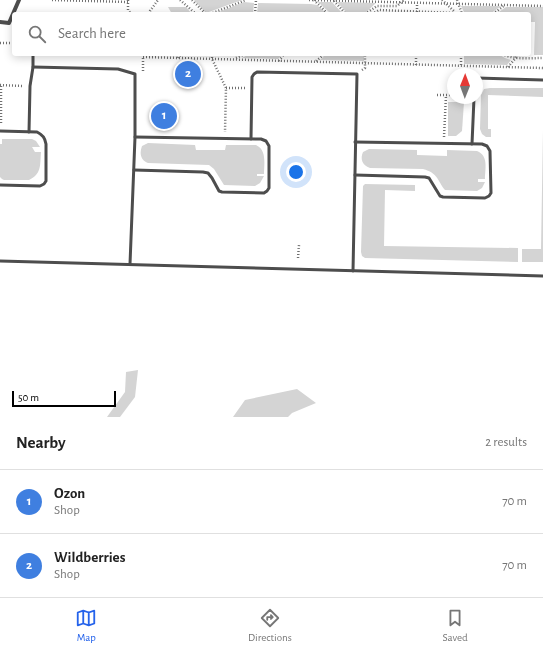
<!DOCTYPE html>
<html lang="en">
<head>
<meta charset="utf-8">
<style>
  :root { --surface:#fff; --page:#f2f2f2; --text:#222; --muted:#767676; --line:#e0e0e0; --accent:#2563eb }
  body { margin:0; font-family:"Alegreya Sans",sans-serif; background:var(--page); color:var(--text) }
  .compass { position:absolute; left:447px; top:68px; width:36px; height:36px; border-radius:50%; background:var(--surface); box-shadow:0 2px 10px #0003; rotate:1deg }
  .scale { position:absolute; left:12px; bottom:10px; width:104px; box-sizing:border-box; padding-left:4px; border:2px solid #000; border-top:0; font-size:11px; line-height:14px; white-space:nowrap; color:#000; -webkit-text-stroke:3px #fff; paint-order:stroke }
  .you { position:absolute; left:296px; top:172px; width:14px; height:14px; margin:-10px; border:3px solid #fff; border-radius:50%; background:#1a73e8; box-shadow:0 0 0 6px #1a73e833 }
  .badge { display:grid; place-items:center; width:26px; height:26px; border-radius:50%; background:var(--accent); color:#fff; font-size:13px; font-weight:700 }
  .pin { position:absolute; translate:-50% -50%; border:2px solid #fff; box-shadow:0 1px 4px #0006 }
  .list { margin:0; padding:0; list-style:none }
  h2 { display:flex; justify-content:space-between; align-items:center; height:52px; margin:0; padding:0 16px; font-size:17px }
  h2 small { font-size:13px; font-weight:400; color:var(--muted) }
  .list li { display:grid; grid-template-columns:26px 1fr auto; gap:12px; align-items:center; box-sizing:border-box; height:64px; padding:0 16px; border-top:1px solid var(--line) }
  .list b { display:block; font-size:15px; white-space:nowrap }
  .list p { margin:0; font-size:13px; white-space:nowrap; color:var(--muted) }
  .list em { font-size:13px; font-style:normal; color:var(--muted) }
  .icon { flex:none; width:22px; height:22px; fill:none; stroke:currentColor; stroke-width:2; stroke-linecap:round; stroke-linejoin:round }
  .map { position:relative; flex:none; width:543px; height:417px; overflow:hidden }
  .search { position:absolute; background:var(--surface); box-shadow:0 2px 10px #0003; left:12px; right:12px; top:12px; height:44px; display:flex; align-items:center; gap:10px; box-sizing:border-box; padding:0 14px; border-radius:4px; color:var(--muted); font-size:15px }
  .sheet { height:180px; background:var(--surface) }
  nav { display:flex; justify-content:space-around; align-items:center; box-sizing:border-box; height:56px; border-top:1px solid var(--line); background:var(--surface); font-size:11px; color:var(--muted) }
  nav a { display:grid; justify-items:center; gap:2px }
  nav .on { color:var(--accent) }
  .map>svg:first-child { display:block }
  .green { fill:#d4d4d4 }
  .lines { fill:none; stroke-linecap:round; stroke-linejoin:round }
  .path { stroke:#6f6f6f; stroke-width:2.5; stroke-dasharray:1 2; stroke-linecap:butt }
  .service { stroke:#4d4d4d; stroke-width:3 }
  .minor { stroke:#4d4d4d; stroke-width:4 }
</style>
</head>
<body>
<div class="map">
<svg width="543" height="417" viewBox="0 0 543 417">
  <rect width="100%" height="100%" fill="#fff"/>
  <g class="green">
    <path d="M194 0H242L206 13Z"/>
    <path d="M244 2 254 3 253 14H214Z"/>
    <path d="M318 2H332L343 14H331Z"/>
    <path d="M337 2 376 3 364 14H348Z"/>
    <path d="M258 3 311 4 317 5 327 14H257Z"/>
    <path d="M461 6H501L490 14H465Z"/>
    <path d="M168 7H186L192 14H172Z"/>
    <path d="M506 7H543V55H534L535 22H529V14H496Z"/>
    <path d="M249 54H277L281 56 278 59 242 58Z"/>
    <path d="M327 54H364V61L320 60Z"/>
    <path d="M486 54H498L505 58 511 60 507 65 464 64V55H486Z"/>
    <path d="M490 88H543V97L488 95V129H491V137H486L482 134 480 129 481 95 484 89Z"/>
    <path d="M448 102H464L462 131 456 136H448Z"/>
    <path d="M543 130V262H522V249H541Z"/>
    <path d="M2 139H32L36 141 40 147H32L35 152H41C40 164 42 174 29 180H4L2 179 0 177V144H2Z"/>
    <path d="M148 143 195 145 196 150H225L226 145H256C267 150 264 164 264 174H257V176H264L260 183 255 186 224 185 214 169 209 165 148 163C141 160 139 154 142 146Z"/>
    <path d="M369 149 417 150V155L447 156V150L477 151C489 156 485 169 485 179H478V182H485L482 188 477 191 445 190C437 180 438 173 423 169L370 168C362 165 360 159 363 152Z"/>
    <path d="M365 184 415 185V191L385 190 384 246 518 248V262L365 258 362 256 361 252 363 186Z"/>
    <path d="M138 370 135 397 120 417H107L125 392 126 372Z"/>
    <path d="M297 389 316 403 292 413 288 417H233L245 400Z"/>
  </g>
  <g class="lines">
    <g class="path">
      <path d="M52 0 128 2"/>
      <path d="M128 0V10L131 14"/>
      <path d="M180 0 196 14"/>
      <path d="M192 0 206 14"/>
      <path d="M309 0 543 6"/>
      <path d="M314 0 328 14"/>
      <path d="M442 0 455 12"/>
      <path d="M457 0 462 14"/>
      <path d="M334 1 346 14"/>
      <path d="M417 12V3"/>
      <path d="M149 14 150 11 158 0"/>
      <path d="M210 14 246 0"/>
      <path d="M255 14 256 0"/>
      <path d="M365 14 377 6H397L404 0"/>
      <path d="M372 14 379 10 455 13"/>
      <path d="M493 14 505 5"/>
      <path d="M0 43H14"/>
      <path d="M212 54V59L226 88 225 132"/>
      <path d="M502 54C514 60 530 58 543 58"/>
      <path d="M143 57 543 68"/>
      <path d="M178 58 179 56 183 54"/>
      <path d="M236 58 245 54"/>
      <path d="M279 61 284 54"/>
      <path d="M316 61 325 54"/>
      <path d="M416 65V54"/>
      <path d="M461 65V54"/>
      <path d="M508 67 519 54"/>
      <path d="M362 70 365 68V54"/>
      <path d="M143 71V54"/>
      <path d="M0 85 23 86"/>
      <path d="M226 88H245"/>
      <path d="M437 95H453"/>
      <path d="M1 123V85"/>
      <path d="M444 137 446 95"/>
      <path d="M298 258 299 245"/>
    </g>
    <g class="service">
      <path d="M33 67 118 69 135 74V137L130 264"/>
      <path d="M477 78 543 80"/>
      <path d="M0 131 37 132C43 135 45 138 46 144V181L44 184 40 186 0 185"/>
      <path d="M29 132 30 86 33 67V54"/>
      <path d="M251 139 252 77 254 74 257 72 357 74 353 271"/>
      <path d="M472 144 474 98"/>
      <path d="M134 170 203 172 208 173 212 178 219 191 222 192 264 193 267 191 269 188V146L266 141 261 139 135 137"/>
      <path d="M355 175 425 177 429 178 440 196 443 197 485 198 489 196 491 193 490 151 487 146 482 144 355 142"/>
      <path d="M0 261 543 276"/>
    </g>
    <path class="minor" d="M0 22 9 23 19 0"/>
  </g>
</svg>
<svg class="compass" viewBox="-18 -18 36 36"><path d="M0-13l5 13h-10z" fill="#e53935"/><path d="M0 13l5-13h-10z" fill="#767676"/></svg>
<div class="scale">50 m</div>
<div class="you"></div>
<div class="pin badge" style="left:164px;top:116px;background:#3f7fe0">1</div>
<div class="pin badge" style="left:188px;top:74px;background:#3f7fe0">2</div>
<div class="search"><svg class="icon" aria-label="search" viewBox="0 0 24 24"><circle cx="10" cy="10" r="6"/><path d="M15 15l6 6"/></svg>Search here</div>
</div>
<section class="sheet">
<h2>Nearby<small>2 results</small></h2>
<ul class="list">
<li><span class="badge" style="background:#3f7fe0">1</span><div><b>Ozon</b><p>Shop</p></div><em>70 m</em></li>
<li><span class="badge" style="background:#3f7fe0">2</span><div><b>Wildberries</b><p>Shop</p></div><em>70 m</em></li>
</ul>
</section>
<nav>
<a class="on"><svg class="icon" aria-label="map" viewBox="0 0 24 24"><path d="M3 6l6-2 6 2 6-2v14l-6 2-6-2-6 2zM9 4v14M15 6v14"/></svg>Map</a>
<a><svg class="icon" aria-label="directions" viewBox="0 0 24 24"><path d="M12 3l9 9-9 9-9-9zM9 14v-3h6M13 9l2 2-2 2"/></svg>Directions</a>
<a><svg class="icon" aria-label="saved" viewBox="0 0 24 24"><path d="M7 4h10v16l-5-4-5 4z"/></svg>Saved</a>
</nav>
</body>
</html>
